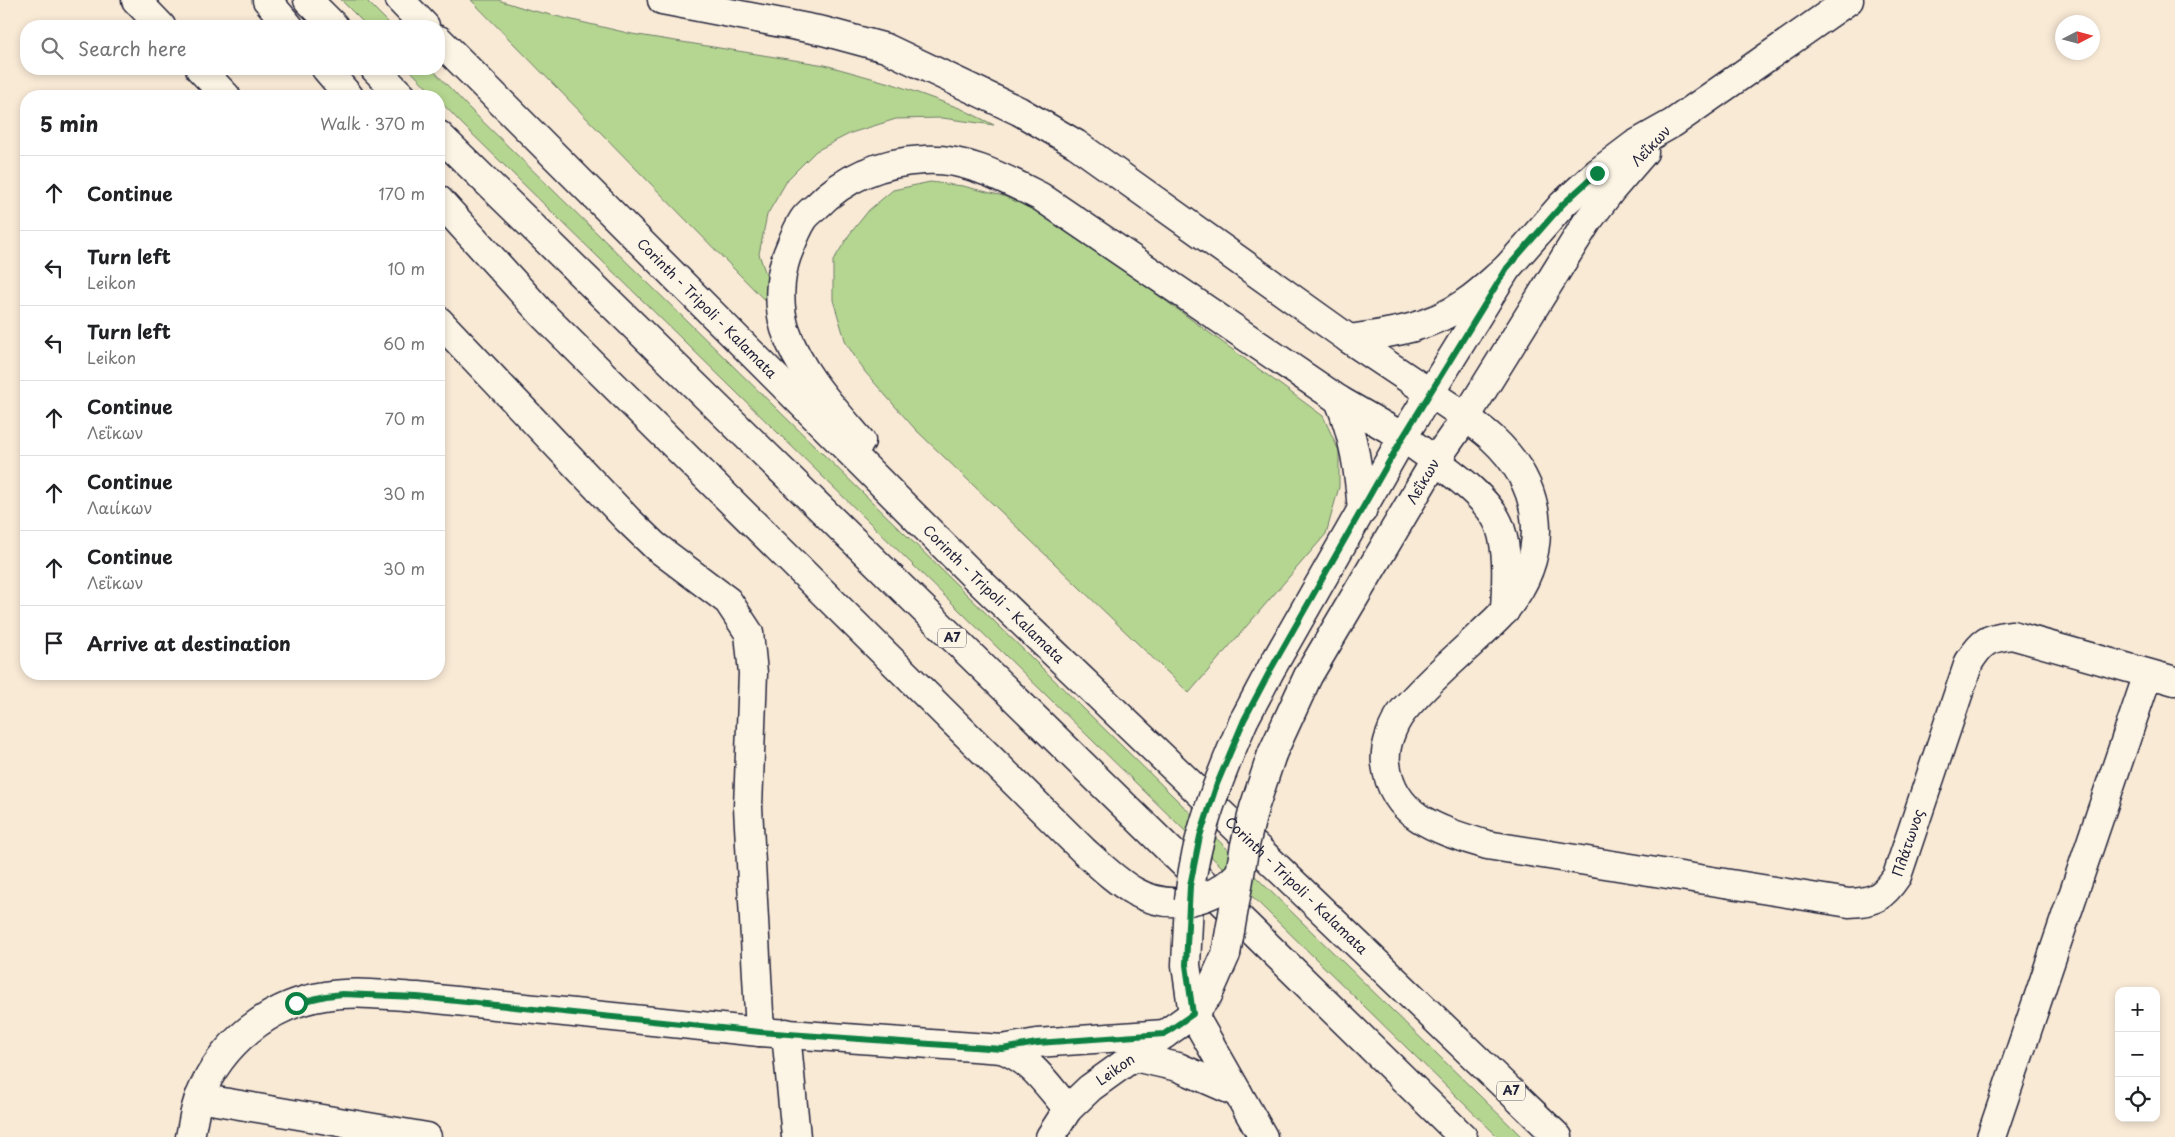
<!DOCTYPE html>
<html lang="en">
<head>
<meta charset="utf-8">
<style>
  :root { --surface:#fff; --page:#f2f2f2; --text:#202124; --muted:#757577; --line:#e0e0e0 }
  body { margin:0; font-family:"Playpen Sans",sans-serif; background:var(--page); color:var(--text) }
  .controls { position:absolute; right:15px; bottom:15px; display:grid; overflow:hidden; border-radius:10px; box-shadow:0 2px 8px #0003 }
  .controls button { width:45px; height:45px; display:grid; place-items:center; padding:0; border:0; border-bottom:1px solid var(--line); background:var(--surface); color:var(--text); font:25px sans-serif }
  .compass { position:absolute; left:2055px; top:15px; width:45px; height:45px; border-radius:50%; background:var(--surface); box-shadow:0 2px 8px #0003; rotate:84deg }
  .stop { position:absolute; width:15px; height:15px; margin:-11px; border:4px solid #0b8043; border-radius:50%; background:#fff }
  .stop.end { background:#0b8043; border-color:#fff; box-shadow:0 1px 5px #0008 }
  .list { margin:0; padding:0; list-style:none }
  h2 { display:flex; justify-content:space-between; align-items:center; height:65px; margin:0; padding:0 20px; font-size:21px }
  h2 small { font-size:16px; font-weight:400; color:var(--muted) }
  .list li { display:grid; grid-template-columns:32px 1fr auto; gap:15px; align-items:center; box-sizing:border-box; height:75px; padding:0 20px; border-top:1px solid var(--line) }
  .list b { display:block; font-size:19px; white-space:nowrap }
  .list p { margin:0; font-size:16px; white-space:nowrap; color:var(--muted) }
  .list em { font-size:16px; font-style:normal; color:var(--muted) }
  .icon { flex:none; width:28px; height:28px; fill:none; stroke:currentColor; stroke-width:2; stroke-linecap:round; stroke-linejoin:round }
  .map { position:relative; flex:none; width:2175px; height:1137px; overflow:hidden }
  .search { position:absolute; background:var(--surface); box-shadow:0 2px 8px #0003; left:20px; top:20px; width:425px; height:55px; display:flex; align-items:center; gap:12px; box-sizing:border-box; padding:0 18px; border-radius:20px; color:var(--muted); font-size:19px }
  .panel { position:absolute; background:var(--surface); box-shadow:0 2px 8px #0003; left:20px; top:90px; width:425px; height:590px; border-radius:20px }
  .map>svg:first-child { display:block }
  .green { fill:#b5d690; stroke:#6c7c66 }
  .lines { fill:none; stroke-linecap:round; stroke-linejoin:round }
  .minor-casing { stroke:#22223b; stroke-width:31 }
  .tertiary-casing { stroke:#22223b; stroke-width:31 }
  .motorway-casing { stroke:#22223b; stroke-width:31 }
  .minor { stroke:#fcf5e5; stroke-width:28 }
  .tertiary { stroke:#fcf5e5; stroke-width:28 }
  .motorway { stroke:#fcf5e5; stroke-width:28 }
  .tertiary-bridge-casing { stroke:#22223b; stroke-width:31; stroke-linecap:butt }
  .motorway-bridge-casing { stroke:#22223b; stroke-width:31; stroke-linecap:butt }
  .tertiary-bridge { stroke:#fcf5e5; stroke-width:28 }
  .motorway-bridge { stroke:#fcf5e5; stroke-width:28 }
  .route { stroke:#0b8043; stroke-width:6 }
  .labels { text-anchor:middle; stroke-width:4; stroke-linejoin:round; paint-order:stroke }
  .shield { fill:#fcf5e5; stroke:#63616e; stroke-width:1 }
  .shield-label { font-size:12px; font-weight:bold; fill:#22223b }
  .street-label { font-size:14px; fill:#22223b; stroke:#fcf5e5 }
</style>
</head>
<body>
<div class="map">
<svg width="2175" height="1137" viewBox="0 0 2175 1137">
  <rect width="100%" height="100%" fill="#f9ead6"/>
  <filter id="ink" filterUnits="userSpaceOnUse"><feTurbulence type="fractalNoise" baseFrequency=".02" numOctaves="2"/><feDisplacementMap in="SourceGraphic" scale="10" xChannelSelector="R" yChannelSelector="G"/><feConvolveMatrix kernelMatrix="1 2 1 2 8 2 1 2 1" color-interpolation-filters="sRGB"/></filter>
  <g filter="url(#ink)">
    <g class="green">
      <path d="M341 0H366L392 26H367Z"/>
      <path d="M471 0H498L530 10 632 34 825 65 893 84 962 109 994 125 942 118 896 119 851 133 816 151 788 179 767 215 759 254 780 316Z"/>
      <path d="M409 69H432L469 108 1522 1137H1498L461 123 439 100V96H435Z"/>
      <path d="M930 182 963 186 1003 196 1046 213 1323 416 1339 451V487L1326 534 1189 693 915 429 865 372 846 343 833 300V261L849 235 869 210 893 190Z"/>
    </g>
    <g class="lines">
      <g class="minor-casing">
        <g id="minor">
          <path d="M136 0 161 26"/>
          <path d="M200 69 226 96"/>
          <path d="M439 321 628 520 655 546 728 601 749 633 753 673 748 807 760 1032"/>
          <path d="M786 1033 796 1137"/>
          <path d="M1002 1049C1034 1062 1046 1084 1068 1109"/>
          <path d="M199 1098 427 1137"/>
          <path d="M190 1137C193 1123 194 1109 200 1096 221 1044 269 1004 325 996 355 991 387 995 417 997L760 1032 1002 1049 1037 1043 1165 1034"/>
          <path d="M1991 1137 2148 674"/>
        </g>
      </g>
      <g class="tertiary-casing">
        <g id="tertiary">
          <path id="s1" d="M1430 393C1451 407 1473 421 1492 438 1545 487 1551 554 1505 610 1498 619 1489 626 1481 634 1455 659 1426 683 1403 711 1392 725 1384 747 1386 764 1393 819 1442 831 1487 845L1849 903C1875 902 1883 897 1897 876L1969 662C1982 641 1988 638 2012 635L2175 681"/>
          <path d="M1403 437C1431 459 1488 493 1500 527 1509 553 1506 584 1505 611"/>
          <path d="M1244 720 1271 669 1403 437 1507 268 1563 204 1597 173 1634 145 1673 123 1849 0"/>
          <path id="s2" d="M1272 754 1308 676 1435 461 1466 417 1587 222 1612 189 1644 152"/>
          <path d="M1189 901 1186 965 1193 1014"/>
          <path id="s3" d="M1050 1137 1068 1109 1090 1088 1193 1014 1208 995 1226 954"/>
        </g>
      </g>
      <g class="motorway-casing">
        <g id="motorway">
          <path d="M267 0 289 26"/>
          <path d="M308 0 334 26"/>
          <path d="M400 0 425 26"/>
          <path d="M662 0 823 31 886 48 1019 111 1076 144 1349 339 1430 393"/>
          <path id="s4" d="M439 40 974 576 1558 1137"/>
          <path d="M326 69 349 96"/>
          <path d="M375 69 402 96"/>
          <path d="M439 135 1463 1137"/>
          <path d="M439 200 545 317 1083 850C1115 879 1143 909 1189 901"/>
          <path d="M1349 339C1391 333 1430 328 1465 303 1480 293 1493 280 1507 268"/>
          <path d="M1339 400C1354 436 1359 472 1362 511"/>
          <path d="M861 441C832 407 799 372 785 329 778 305 779 278 787 255 792 243 796 231 803 220 806 215 811 211 816 207 845 177 883 162 924 160 966 157 1005 179 1041 197L1339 400 1403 437"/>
          <path d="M1193 1014 1263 1137"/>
          <path d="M1134 1057 1178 1067 1238 1093"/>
        </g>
      </g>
      <use href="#minor" class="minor"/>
      <use href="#tertiary" class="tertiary"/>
      <use href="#motorway" class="motorway"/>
      <g class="tertiary-bridge-casing">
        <g id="tertiary-bridge">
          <path d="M1189 901C1194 837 1219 779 1244 720"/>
          <path d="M1226 954 1245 845 1254 808 1272 754"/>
        </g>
      </g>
      <g class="motorway-bridge-casing">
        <path id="motorway-bridge" d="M1189 901C1210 897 1224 889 1239 874"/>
      </g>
      <use href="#tertiary-bridge" class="tertiary-bridge"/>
      <use href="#motorway-bridge" class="motorway-bridge"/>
    </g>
  </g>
  <g class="lines" filter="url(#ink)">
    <path class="route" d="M296 1003 326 996 342 994 417 997 760 1032 1002 1049 1037 1043 1164 1034 1193 1014 1186 965 1190 886 1200 836 1217 784 1244 720 1271 669 1403 437 1507 268 1563 204 1597 173"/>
  </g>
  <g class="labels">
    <g class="shield">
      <rect x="938" y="628.5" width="28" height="19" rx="4"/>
      <rect x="1497" y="1081.5" width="28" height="19" rx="4"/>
    </g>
    <g class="shield-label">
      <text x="952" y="642">Α7</text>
      <text x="1511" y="1095">Α7</text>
    </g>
    <g class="street-label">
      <text transform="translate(1651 146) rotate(-46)" y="5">Λεΐκων</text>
      <text dy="5" stroke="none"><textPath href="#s4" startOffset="379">Corinth - Tripoli - Kalamata</textPath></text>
      <text dy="5" stroke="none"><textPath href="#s2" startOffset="312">Λεΐκων</textPath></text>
      <text dy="5" stroke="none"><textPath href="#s4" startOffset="784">Corinth - Tripoli - Kalamata</textPath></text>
      <text dy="5" stroke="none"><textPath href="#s1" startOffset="1068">Πλάτωνος</textPath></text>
      <text dy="5" stroke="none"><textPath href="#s4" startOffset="1204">Corinth - Tripoli - Kalamata</textPath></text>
      <text dy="5" stroke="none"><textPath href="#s3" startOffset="95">Leikon</textPath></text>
    </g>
  </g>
</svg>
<div class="controls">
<button>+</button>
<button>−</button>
<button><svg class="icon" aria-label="locate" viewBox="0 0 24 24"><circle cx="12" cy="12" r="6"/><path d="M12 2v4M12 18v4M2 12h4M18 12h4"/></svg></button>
</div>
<svg class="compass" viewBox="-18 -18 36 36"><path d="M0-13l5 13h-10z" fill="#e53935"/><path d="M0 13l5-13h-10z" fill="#757577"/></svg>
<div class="stop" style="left:296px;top:1003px"></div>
<div class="stop end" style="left:1597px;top:173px"></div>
<div class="search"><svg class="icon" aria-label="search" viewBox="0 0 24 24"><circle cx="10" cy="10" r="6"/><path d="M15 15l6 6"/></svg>Search here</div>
<section class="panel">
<h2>5 min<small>Walk · 370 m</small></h2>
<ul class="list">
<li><svg class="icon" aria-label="ahead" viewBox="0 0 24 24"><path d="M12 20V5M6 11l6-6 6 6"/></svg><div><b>Continue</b></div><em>170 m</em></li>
<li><svg class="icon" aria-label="left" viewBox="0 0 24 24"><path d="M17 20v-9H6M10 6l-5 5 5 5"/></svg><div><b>Turn left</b><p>Leikon</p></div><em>10 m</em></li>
<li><svg class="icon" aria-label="left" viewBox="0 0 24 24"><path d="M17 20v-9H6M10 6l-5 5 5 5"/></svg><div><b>Turn left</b><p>Leikon</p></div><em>60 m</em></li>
<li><svg class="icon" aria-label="ahead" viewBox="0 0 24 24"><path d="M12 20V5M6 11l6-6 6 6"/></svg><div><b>Continue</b><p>Λεΐκων</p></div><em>70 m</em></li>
<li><svg class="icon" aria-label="ahead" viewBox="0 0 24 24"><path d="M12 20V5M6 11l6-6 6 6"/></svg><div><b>Continue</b><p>Λαιίκων</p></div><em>30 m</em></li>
<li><svg class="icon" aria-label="ahead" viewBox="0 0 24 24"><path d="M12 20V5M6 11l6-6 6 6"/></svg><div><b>Continue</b><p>Λεΐκων</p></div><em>30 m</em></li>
<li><svg class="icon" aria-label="arrive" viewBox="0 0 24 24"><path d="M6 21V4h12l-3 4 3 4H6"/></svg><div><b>Arrive at destination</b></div></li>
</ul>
</section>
</div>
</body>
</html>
